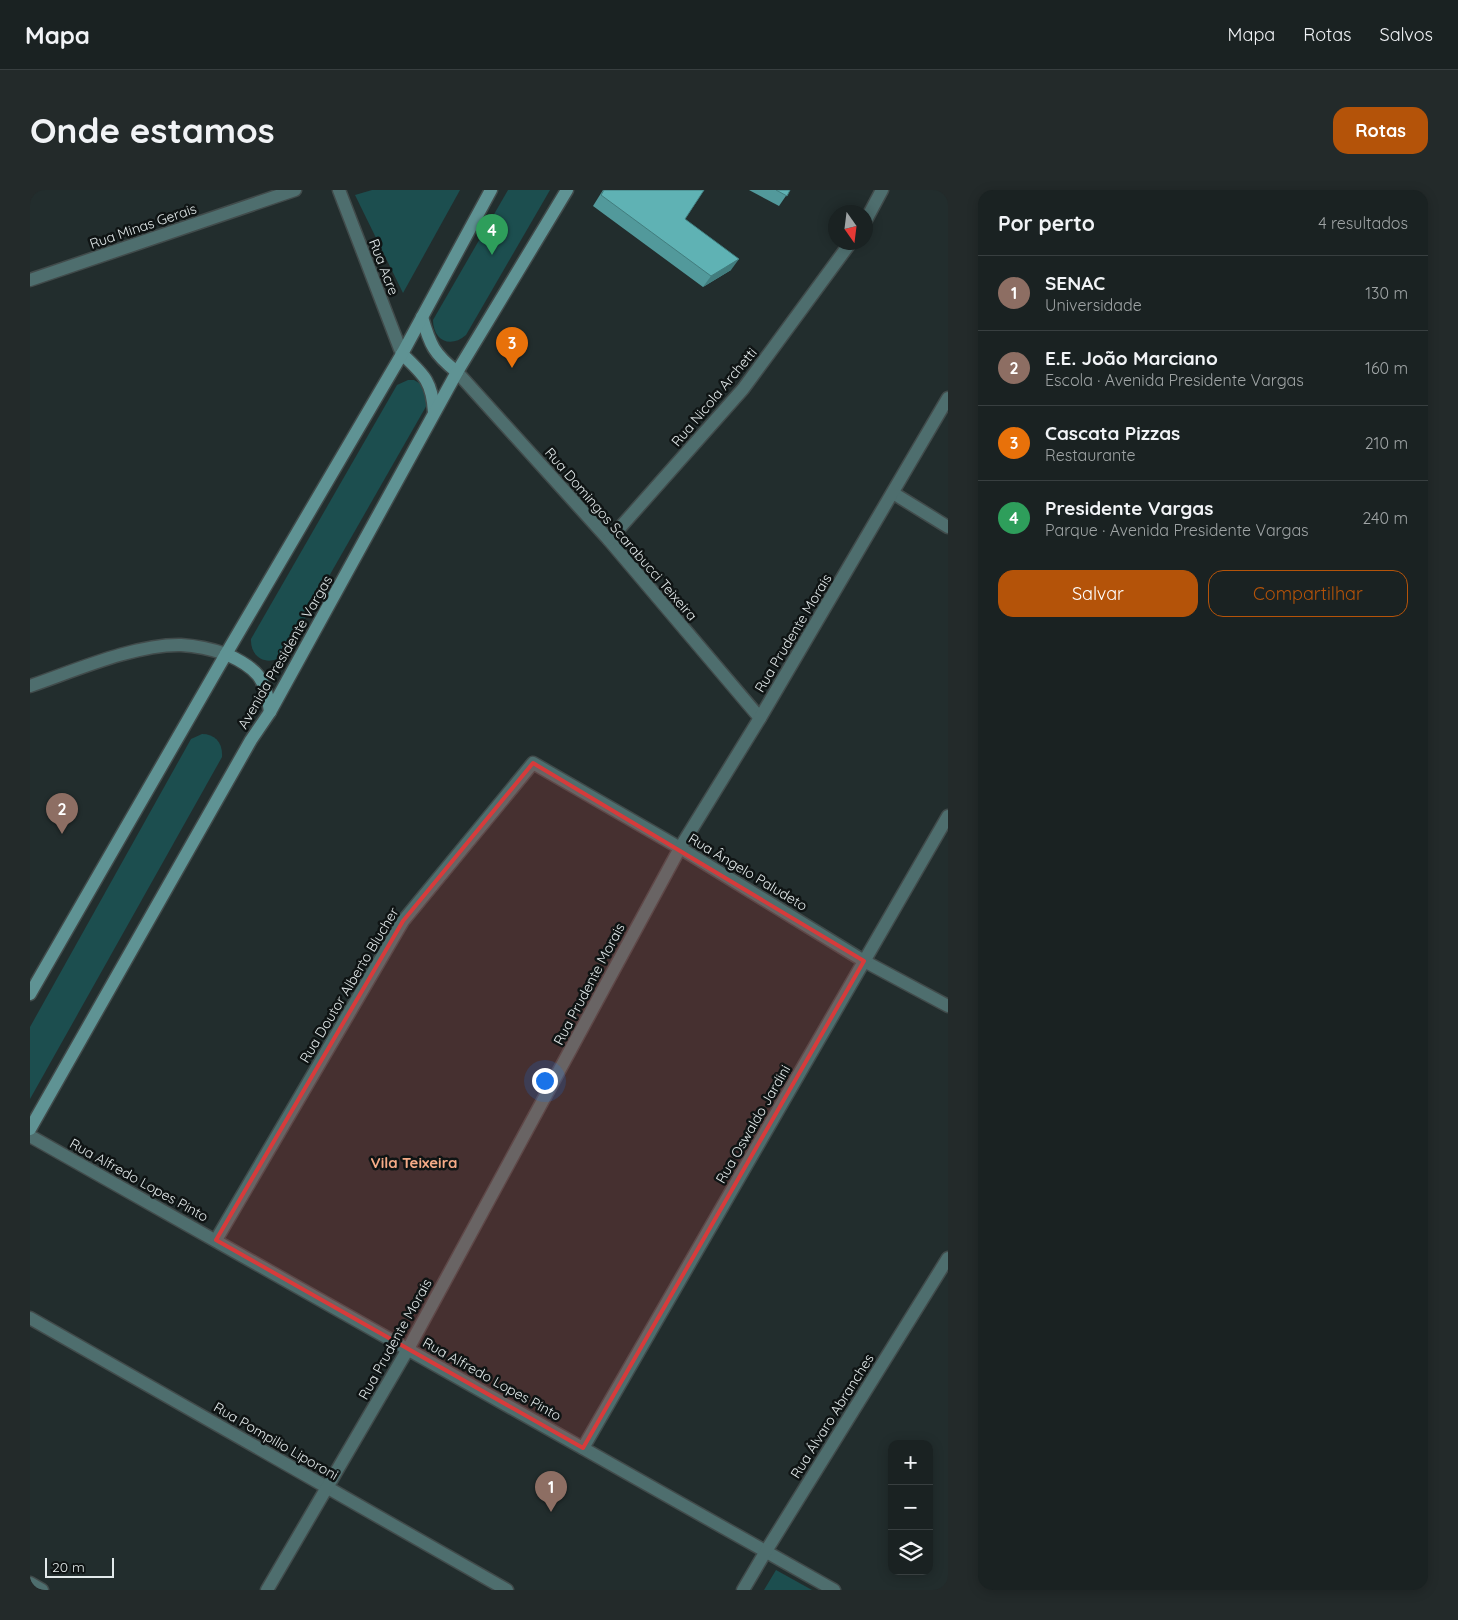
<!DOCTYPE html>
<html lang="pt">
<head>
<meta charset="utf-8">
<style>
  :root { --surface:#1a2222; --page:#232a2a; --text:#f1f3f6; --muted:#9fa4a5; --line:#383f40; --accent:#b45309 }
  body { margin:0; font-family:Quicksand,sans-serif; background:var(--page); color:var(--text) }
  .controls { position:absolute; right:15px; bottom:15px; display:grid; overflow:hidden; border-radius:10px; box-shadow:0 2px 12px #0003 }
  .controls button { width:45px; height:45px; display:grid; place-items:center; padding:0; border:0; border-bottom:1px solid var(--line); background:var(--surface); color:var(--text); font:25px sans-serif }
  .compass { position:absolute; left:798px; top:15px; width:45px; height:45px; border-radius:50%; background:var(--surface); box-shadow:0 2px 12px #0003; rotate:166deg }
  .scale { position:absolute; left:15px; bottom:12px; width:69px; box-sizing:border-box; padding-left:5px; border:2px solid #e2e9ea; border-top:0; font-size:14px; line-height:18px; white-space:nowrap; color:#e2e9ea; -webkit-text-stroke:4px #0f1414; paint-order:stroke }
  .you { position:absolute; left:514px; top:890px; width:18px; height:18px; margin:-12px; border:4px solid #fff; border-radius:50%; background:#1a73e8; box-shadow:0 0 0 8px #1a73e833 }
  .badge { display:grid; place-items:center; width:32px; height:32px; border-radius:50%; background:var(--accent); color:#fff; font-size:16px; font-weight:700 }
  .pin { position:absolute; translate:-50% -41px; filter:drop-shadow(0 1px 2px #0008) }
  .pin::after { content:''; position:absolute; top:26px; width:18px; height:15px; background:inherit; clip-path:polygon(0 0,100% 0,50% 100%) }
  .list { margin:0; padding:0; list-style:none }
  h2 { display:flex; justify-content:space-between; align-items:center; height:65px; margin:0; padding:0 20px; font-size:21px }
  h2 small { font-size:16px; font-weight:400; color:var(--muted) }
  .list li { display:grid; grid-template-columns:32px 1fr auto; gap:15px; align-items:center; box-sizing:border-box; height:75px; padding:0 20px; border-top:1px solid var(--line) }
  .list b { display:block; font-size:19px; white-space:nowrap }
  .list p { margin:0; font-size:16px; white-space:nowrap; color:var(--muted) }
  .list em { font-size:16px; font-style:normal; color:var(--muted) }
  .actions { display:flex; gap:10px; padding:15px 20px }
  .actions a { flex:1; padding:11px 0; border:1px solid var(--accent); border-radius:15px; text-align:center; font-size:18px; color:var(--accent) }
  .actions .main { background:var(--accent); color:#fff }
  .icon { flex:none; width:28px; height:28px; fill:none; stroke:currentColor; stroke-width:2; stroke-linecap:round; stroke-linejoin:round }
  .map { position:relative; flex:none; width:918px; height:1400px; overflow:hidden; border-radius:15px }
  header { display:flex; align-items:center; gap:30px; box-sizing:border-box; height:70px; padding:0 25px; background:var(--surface); border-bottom:1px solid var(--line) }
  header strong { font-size:24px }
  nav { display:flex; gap:28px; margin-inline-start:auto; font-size:18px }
  .intro { display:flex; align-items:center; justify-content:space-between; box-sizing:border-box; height:120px; padding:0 30px }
  h1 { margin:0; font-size:35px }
  .button { padding:12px 22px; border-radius:15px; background:var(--accent); color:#fff; font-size:18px; font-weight:700 }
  main { display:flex; gap:30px; padding:0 30px }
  aside { flex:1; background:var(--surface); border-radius:15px; box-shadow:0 2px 12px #0003 }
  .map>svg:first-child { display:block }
  .green { fill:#1c4e4f }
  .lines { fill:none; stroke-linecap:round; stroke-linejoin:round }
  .minor-casing { stroke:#414b4b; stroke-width:15 }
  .tertiary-casing { stroke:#414b4b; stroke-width:15 }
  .secondary-casing { stroke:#414b4b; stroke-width:15 }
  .minor { stroke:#4e6e6e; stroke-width:12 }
  .tertiary { stroke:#4e6e6e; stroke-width:12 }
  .secondary { stroke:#5f9394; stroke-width:12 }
  .wall { fill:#52999b }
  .shaded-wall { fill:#427d7e }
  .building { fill:#5fb2b4; stroke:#427d7e }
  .marked { fill:#d73b3b; fill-opacity:0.2; stroke:#d73b3b; stroke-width:4; stroke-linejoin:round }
  .labels { text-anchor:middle; stroke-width:5; stroke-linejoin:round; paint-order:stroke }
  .street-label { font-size:14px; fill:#e2e9ea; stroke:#0f1414 }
  .neighbourhood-label { font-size:15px; font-weight:bold; fill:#f5ab87; stroke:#0f1414 }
</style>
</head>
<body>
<header>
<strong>Mapa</strong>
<nav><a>Mapa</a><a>Rotas</a><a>Salvos</a></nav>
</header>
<div class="intro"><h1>Onde estamos</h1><a class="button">Rotas</a></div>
<main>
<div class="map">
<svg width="918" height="1400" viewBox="0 0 918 1400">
  <rect width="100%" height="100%" fill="#222d2d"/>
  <g class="green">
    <path d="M342 0H430L373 103 325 5Z"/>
    <path d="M478 0H520L436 145C420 159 403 150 403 130Z"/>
    <path d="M378 190H384L394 196 398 213 254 465C239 477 220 469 221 449L367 195Z"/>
    <path d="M172 544C185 544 193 553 192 567L0 909V837L161 549Z"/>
    <path d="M746 1380 782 1400H734Z"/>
  </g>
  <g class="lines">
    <g class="minor-casing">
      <g id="minor">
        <path d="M309 0 372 164"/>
        <path d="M836 30 852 0"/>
        <path d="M427 182 579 350 730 528"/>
        <path d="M863 303 918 337"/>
        <path d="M579 350 713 199 821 52"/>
        <path d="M0 496C44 481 105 454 151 455 167 456 181 459 196 464"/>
        <path d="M0 946 804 1400"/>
        <path d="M186 1050 373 731 503 573 650 658 834 771 918 816"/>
        <path d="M0 1128 477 1400"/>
        <path d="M553 1258 918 626"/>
        <path d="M0 1393 12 1400"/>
        <path d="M237 1400 378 1159 650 658 730 528 918 208"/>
        <path d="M713 1400 736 1361 918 1068"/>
      </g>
    </g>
    <g class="tertiary-casing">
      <path id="tertiary" d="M0 90 265 0"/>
    </g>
    <g class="secondary-casing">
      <g id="secondary">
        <path d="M392 127C400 155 404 164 427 182"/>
        <path d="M372 164C394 185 402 191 404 222"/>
        <path d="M196 464C227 478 236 488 240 522"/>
        <path d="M0 804 196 464 372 164 461 0"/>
        <path d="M0 939 221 550 240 522 427 182 537 0"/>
      </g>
    </g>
    <use href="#minor" class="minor"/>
    <use href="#tertiary" class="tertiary"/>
    <use href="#secondary" class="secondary"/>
  </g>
  <g class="wall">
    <path d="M573 0H674L655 29 701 80 673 97 563 16Z"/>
    <path d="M719 0H760L749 16Z"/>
  </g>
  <path class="shaded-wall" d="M709 69 701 80 673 97 681 86Z"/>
  <g class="building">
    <path d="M574 0H674L655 29 709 69 681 86 571 5Z"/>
    <path d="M746 0H760L757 6Z"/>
  </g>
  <path class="marked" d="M503 573 834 771 553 1258 186 1050 373 731Z"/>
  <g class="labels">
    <g class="street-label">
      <text transform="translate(113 36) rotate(-19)" y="5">Rua Minas Gerais</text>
      <text transform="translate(354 77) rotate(69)" y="5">Rua Acre</text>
      <text transform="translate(684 207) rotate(-50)" y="5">Rua Nicola Archetti</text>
      <text transform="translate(591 344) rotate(49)" y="5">Rua Domingos Scarabucci Teixeira</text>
      <text transform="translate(763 443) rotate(-59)" y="5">Rua Prudente Morais</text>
      <text transform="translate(255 462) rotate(-60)" y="5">Avenida Presidente Vargas</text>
      <text transform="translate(718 682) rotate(31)" y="5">Rua Ângelo Paludeto</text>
      <text transform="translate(559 794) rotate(-62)" y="5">Rua Prudente Morais</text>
      <text transform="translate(319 795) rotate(-59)" y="5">Rua Doutor Alberto Blucher</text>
      <text transform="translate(723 934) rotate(-60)" y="5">Rua Oswaldo Jardini</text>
      <text transform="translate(109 990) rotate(29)" y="5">Rua Alfredo Lopes Pinto</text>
      <text transform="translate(365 1149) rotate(-61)" y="5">Rua Prudente Morais</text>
      <text transform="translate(462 1189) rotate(29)" y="5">Rua Alfredo Lopes Pinto</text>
      <text transform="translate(802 1226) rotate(-58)" y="5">Rua Álvaro Abranches</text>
      <text transform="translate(246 1251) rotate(30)" y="5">Rua Pompilio Liporoni</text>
    </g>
    <g class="neighbourhood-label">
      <text x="384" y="978">Vila Teixeira</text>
    </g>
  </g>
</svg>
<div class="controls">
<button>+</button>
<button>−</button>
<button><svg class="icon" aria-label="layers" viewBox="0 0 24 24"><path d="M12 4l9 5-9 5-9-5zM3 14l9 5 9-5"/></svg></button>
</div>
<svg class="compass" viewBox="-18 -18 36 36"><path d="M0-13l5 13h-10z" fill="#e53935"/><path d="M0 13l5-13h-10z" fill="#9fa4a5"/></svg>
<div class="scale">20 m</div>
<div class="you"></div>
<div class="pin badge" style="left:521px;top:1322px;background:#8d6e63">1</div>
<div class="pin badge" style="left:32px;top:644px;background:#8d6e63">2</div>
<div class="pin badge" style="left:482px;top:178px;background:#e8710a">3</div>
<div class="pin badge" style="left:462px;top:65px;background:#2e9e5b">4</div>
</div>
<aside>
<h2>Por perto<small>4 resultados</small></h2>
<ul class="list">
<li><span class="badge" style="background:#8d6e63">1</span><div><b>SENAC</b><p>Universidade</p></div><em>130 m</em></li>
<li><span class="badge" style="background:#8d6e63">2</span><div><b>E.E. João Marciano</b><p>Escola · Avenida Presidente Vargas</p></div><em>160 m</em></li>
<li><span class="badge" style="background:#e8710a">3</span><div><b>Cascata Pizzas</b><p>Restaurante</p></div><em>210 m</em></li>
<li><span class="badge" style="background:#2e9e5b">4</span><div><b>Presidente Vargas</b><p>Parque · Avenida Presidente Vargas</p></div><em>240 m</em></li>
</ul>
<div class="actions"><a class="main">Salvar</a><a>Compartilhar</a></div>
</aside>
</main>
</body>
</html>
